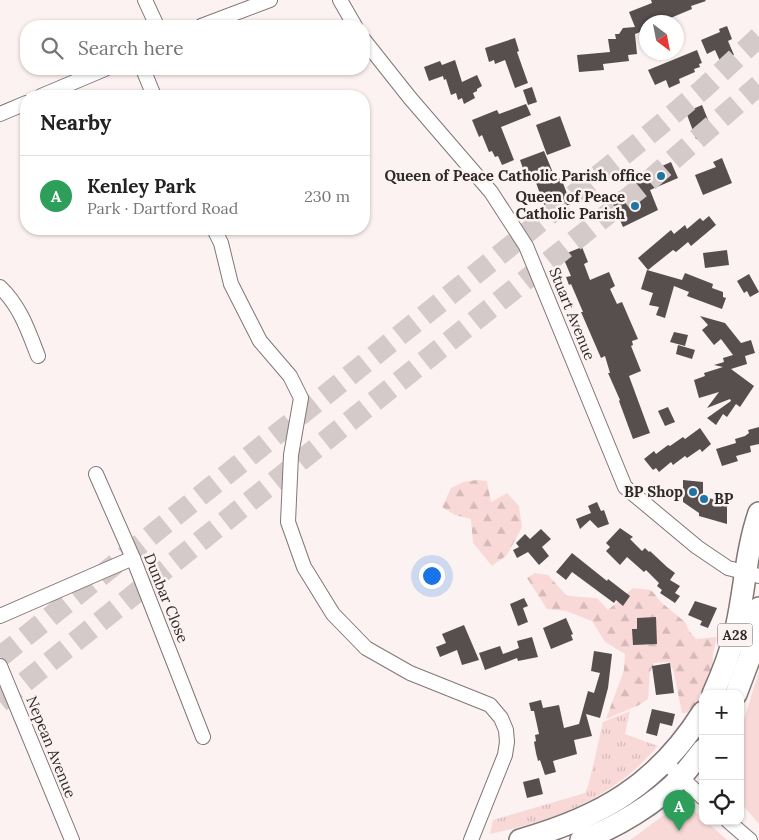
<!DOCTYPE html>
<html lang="en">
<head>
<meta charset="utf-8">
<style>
  :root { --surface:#fff; --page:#f2f2f2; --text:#222; --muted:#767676; --line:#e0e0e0; --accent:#2074a5 }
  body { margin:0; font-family:Lora,serif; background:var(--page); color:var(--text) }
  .controls { position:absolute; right:15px; bottom:15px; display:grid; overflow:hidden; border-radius:10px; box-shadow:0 1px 4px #0004 }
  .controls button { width:45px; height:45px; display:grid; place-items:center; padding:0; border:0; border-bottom:1px solid var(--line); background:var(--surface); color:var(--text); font:25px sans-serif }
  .compass { position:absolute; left:639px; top:15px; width:45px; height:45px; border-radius:50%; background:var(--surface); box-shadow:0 1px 4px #0004; rotate:148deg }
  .you { position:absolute; left:431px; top:575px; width:18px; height:18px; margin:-12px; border:4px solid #fff; border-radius:50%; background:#1a73e8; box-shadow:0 0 0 8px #1a73e833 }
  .badge { display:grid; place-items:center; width:32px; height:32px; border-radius:50%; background:var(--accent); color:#fff; font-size:16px; font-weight:700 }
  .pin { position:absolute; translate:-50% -41px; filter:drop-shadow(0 1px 2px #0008) }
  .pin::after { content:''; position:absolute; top:26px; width:18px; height:15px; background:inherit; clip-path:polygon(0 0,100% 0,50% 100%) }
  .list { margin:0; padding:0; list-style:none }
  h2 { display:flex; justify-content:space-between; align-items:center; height:65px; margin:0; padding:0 20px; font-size:21px }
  h2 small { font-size:16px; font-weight:400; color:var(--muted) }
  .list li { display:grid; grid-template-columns:32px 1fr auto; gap:15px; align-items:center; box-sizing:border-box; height:80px; padding:0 20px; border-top:1px solid var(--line) }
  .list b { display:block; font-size:19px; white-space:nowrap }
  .list p { margin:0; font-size:16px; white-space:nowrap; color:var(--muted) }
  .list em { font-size:16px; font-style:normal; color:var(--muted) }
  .icon { flex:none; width:28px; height:28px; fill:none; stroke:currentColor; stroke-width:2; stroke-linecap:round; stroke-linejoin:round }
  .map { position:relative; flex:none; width:759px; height:840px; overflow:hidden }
  .search { position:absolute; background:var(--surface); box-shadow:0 1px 4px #0004; left:20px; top:20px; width:350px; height:55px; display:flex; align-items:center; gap:12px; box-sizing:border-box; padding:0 18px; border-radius:20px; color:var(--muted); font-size:19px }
  .panel { position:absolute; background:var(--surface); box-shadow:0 1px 4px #0004; left:20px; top:90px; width:350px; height:145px; border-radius:20px }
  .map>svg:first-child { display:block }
  .grass { fill:url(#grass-tufts) }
  .forest { fill:url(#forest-firs) }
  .park { fill:#f9d9d7 }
  .building { fill:#574e4e }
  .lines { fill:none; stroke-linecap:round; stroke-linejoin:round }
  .highway-tunnel { stroke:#d3cac9; stroke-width:21; stroke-dasharray:21 11; stroke-linecap:butt }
  .minor-casing { stroke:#807776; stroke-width:16 }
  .highway-casing { stroke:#807776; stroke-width:24 }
  .minor { stroke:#fff; stroke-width:14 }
  .highway { stroke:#fff; stroke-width:21 }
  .poi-dot { fill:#2074a5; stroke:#fcf2f1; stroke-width:2 }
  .labels { text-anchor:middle; stroke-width:5; stroke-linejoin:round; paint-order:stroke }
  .shield { fill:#fcf2f1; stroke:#6c6666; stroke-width:1 }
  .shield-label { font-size:14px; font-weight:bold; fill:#2e2a2a }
  .poi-label { font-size:15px; font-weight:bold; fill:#2e2a2a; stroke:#fcf2f1; text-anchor:end }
  .street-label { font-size:15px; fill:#2e2a2a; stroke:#fcf2f1 }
</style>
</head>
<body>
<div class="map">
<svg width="759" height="840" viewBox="0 0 759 840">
  <defs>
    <pattern id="grass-tufts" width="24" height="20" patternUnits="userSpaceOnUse" patternTransform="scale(1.25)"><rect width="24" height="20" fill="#f9d9d7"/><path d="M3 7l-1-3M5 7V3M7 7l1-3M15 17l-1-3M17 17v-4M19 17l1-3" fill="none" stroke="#d6bab9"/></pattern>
    <pattern id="forest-firs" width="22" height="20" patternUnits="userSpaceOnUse" patternTransform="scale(1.25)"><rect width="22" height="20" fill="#f9d9d7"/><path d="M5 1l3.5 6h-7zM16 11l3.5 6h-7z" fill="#d6bab9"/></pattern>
  </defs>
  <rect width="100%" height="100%" fill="#fcf2f1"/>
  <path class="grass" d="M630 711 625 734 658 746C613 798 556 820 490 834L493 820 585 793 589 783 603 722Z"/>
  <g class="forest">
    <path d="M477 480 487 481 491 502 507 493 519 506 522 527 507 555 492 566 473 543 471 519 455 515 442 507 451 488 463 482Z"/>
    <path d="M535 573 548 575 567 596 597 598 608 610 633 588 651 590 662 603 685 622 689 631 696 639 717 637 713 654 711 690 703 694 702 706 694 712 682 713 673 669 668 662 654 663 650 672 648 699 639 705 606 719 624 670 625 654 605 642 592 621 566 611 547 609 527 578Z"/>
  </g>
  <g class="park">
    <path d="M759 671V824L740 802V732Z"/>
    <path d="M686 804 703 818V821H706L727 840H630L675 807Z"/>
  </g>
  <g class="building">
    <path d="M651 0H705L706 1 691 6 692 9 661 22H646V30L635 34 637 54 628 55 629 61 603 64 604 70 579 72 577 55 610 52 608 39H616L615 34H619L623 28 635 27 629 12 652 3Z"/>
    <path d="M727 26 732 39 728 41 734 55 720 61 715 50 707 54 701 40 720 32 719 29Z"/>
    <path d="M515 38 519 51 517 52 528 83 515 88 505 60 495 64 494 60 489 62 485 48Z"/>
    <path d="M697 50 702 63 699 64 700 67 694 69 695 72 679 79 680 83 669 88 666 80 655 85 648 70Z"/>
    <path d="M455 60 462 82 477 75 482 86 477 89V91L473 93 475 98 464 104 462 98 458 100 456 93 451 95 446 79 444 80 443 76 429 81 424 67 440 61 442 65Z"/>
    <path d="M532 87 537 102 528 105 523 90Z"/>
    <path d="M526 104 531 115 501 127 514 160 502 165 498 156 495 157 492 151 489 152 482 135 479 137 472 120 497 110 499 114Z"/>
    <path d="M702 105 713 132 696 139 686 112Z"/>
    <path d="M560 116 571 146 547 155 536 125Z"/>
    <path d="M544 151 556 180 561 178 571 204 547 213 535 180 528 183 520 160Z"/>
    <path d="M722 158 732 183 703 195 695 175 716 167 713 162Z"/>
    <path d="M671 162 678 178 650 190 658 210 623 227 612 202 619 199 618 192 647 178 644 174Z"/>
    <path d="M709 216 716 225 691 246 688 242 676 252 673 250 648 270 638 258 671 230 674 234 685 225 687 229 700 218 703 221Z"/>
    <path d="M582 247 588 262 584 264 590 280 609 272 615 286 610 289 617 304 622 302 638 339 632 341 633 345 631 346 641 371 629 376 650 433 633 439 619 401 620 400 608 373H610L605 356 601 358 581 312H583L571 284 569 285 566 277 571 276 562 255Z"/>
    <path d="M727 250 729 265 705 268 703 253Z"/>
    <path d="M647 270 682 280 685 273 713 284 712 288 723 292V297L726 298 722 309 687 296 689 292 674 286 665 318 656 315 659 307 649 305 653 293 641 289Z"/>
    <path d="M749 274 759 292 750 297 747 291 744 293 737 281Z"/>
    <path d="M700 316 725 323 741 343 751 340 755 353 745 356 747 364 731 369 754 386 740 407 736 404 727 417 723 414 716 425 707 418 731 401 730 399 707 408 719 392 699 398 694 380 705 376 704 373 723 367 714 365 724 362 723 358 733 355 721 339 714 345 702 330 708 325Z"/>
    <path d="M674 332 688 335 685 346 670 342Z"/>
    <path d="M678 345 695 350 692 359 676 354Z"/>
    <path d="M668 407 675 422 665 426 658 411Z"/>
    <path d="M759 427V444L750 446 751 452 736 456 738 461 722 466 716 449 736 443 735 439 745 436 749 433 748 430Z"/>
    <path d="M700 428 711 444 702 452 700 449 687 458 685 456 673 465 671 462 659 472 656 468 653 470 644 459 654 451 656 454 668 445 670 446 683 437 685 439Z"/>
    <path d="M683 480 703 482V496L727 504V524L699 516V513L683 502Z"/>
    <path d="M597 502 601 511 604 510 609 524 598 528 590 520 580 529 576 519 591 513 588 506Z"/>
    <path d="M620 528 633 537 630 539 642 551 645 548 649 552 650 551 667 567 675 573 670 580 680 586 675 593 680 596 675 603 660 593 662 590 657 586 659 583 646 570 644 572 627 557 620 565 606 551 610 547 606 543Z"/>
    <path d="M541 529 551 539 542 547 549 556 539 565 528 552 517 558 513 550 519 547 516 543 525 534 530 539Z"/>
    <path d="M572 553 607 581 608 579 630 596 623 606 616 600 614 603 572 572 566 580 556 572Z"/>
    <path d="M524 598 528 606 523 608 528 622 518 626 510 604Z"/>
    <path d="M695 601 717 608 708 628 700 625 702 621 688 615Z"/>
    <path d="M656 617 657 644 633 645 632 629H637V618Z"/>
    <path d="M566 618 573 634 571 635 573 640 551 649 543 628Z"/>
    <path d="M464 625 479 660 462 665 457 650 440 657 436 647 446 643 442 634Z"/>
    <path d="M532 637 538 657 518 661 517 658 485 670 479 653 500 646 503 654 519 648 517 641Z"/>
    <path d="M594 651 612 654 608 688 600 718 586 714 592 736 574 740 577 754 553 761 556 772 545 775 540 760 538 761 536 753 534 742 536 741 535 735 539 734 534 711H531L529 703 541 700 543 708 559 705 564 728 579 724 588 691 594 693 600 673 591 671Z"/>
    <path d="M670 663 674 693 656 695 652 666Z"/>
    <path d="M652 709 675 714 672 726 660 723 657 736 646 733Z"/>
    <path d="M539 778 543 794 527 798 523 782Z"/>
  </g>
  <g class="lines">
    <g class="highway-tunnel">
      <path d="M0 657 652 132 703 89 759 37"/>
      <path d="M0 702 644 185 759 85"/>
    </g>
    <g class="minor-casing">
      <g id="minor">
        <path d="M145 0 157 26"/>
        <path d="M340 0 355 26"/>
        <path d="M201 26 270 0"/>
        <path d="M364 40 410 98 491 192 526 246 625 487 697 547 728 568 759 576"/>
        <path d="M143 69 154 96"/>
        <path d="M41 96 105 69"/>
        <path d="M0 114 26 103"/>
        <path d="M214 229 221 243 231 284 260 341 290 376 301 398 291 455 288 522 304 567 333 614 366 648 410 673 490 705 501 718 506 730 507 742 505 755 471 840"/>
        <path d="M0 287C20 306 28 330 38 356"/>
        <path d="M96 474 133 558 203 737"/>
        <path d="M0 616 133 558"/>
        <path d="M0 666 72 840"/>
        <path d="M665 762 703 798"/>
        <path d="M728 821 750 840"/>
      </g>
    </g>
    <g class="highway-casing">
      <g id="highway">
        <path d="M713 694C722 674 730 654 735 633 745 592 745 554 759 513"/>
        <path d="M736 694 750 657 759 608"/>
        <path d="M520 840C601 817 657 785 703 712"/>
        <path d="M581 840C614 829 657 803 681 777 689 768 696 759 703 750"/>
      </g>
    </g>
    <use href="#minor" class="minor"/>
    <use href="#highway" class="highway"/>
  </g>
  <g class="poi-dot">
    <circle cx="661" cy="176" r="5"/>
    <circle cx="635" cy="206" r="5"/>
    <circle cx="693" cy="492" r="5"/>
    <circle cx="704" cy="499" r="5"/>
  </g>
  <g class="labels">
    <rect class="shield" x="717.5" y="623.5" width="35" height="23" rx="4"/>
    <g class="shield-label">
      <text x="735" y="640">A28</text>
    </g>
    <g class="poi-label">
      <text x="651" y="181">Queen of Peace Catholic Parish office</text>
      <text x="625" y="202">Queen of Peace<tspan x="625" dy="17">Catholic Parish</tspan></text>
      <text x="683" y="497">BP Shop</text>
      <text x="714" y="504" text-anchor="start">BP</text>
    </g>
    <g class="street-label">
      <text transform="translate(572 314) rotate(68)" y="5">Stuart Avenue</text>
      <text transform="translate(166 598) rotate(68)" y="5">Dunbar Close</text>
      <text transform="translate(51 747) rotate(68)" y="5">Nepean Avenue</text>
    </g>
  </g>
</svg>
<div class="controls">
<button>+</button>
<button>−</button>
<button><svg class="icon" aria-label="locate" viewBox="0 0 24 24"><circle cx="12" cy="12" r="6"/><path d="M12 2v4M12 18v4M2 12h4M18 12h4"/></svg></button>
</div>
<svg class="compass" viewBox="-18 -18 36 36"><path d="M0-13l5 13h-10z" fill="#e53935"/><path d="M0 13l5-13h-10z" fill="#767676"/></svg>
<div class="you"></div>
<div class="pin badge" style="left:679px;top:831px;background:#2e9e5b">A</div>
<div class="search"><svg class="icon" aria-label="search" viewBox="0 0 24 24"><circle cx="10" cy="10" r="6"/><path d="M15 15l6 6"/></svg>Search here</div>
<section class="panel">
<h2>Nearby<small></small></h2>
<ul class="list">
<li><span class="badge" style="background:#2e9e5b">A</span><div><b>Kenley Park</b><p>Park · Dartford Road</p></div><em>230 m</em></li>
</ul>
</section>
</div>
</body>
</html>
